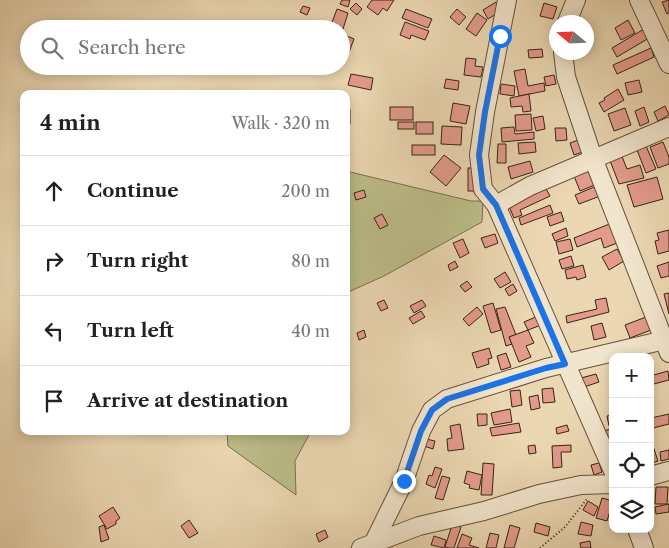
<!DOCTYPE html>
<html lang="en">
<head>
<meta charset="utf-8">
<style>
  :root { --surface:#fff; --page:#f6f6f6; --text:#222; --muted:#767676; --line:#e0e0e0 }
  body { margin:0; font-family:"Libre Caslon Text",serif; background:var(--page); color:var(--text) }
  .controls { position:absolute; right:15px; bottom:15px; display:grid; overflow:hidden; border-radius:10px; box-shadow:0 2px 12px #0003 }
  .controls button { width:45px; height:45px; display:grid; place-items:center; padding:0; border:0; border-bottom:1px solid var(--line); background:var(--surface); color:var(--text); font:25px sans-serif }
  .compass { position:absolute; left:549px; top:15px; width:45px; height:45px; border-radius:50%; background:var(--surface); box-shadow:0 2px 12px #0003; rotate:289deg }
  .stop { position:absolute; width:15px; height:15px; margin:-11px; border:4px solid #1a73e8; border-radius:50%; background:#fff }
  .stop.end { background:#1a73e8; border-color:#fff; box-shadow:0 1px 5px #0008 }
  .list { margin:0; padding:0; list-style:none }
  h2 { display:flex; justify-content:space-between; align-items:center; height:65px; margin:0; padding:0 20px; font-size:21px }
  h2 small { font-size:16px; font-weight:400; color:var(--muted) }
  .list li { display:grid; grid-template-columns:32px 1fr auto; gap:15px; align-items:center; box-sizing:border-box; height:70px; padding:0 20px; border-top:1px solid var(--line) }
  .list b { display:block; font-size:19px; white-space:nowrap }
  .list em { font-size:16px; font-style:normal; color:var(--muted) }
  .icon { flex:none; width:28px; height:28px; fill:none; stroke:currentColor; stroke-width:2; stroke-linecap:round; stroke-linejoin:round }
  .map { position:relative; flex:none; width:669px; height:548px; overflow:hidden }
  .search { position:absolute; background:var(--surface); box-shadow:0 2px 12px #0003; left:20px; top:20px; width:330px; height:55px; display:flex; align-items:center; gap:12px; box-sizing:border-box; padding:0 18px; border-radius:28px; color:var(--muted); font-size:19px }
  .panel { position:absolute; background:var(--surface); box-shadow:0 2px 12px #0003; left:20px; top:90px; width:330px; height:345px; border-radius:10px }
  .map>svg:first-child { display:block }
  .green { fill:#bcbd89; stroke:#7a704e }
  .building { fill:#e39b8c; stroke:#372414 }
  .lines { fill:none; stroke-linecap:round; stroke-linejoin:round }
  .minor-casing { stroke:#64513c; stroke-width:20 }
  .path { stroke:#372414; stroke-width:2; stroke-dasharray:1 2.5; stroke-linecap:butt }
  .minor { stroke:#f2e5cd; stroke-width:18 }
  .route { stroke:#1a73e8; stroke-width:6 }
</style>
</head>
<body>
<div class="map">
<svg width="669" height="548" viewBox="0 0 669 548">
  <rect width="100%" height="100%" fill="#ebd7b2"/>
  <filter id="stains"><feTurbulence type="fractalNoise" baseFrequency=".004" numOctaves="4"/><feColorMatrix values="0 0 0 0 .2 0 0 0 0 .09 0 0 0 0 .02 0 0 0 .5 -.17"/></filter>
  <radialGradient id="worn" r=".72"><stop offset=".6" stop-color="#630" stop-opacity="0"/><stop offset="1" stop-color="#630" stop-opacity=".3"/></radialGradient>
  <g class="green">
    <path d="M346 171 471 201H483L482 222 384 276 346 293Z"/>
    <path d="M227 431H311L295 461 296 495 228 446Z"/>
  </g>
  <g class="building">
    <path d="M342 0H350L348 7 340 4Z"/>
    <path d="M394 0 387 11 383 8 378 15 367 7 372 0Z"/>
    <path d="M669 0V13L667 14 662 2Z"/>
    <path d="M496 2 501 11 488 19 483 10Z"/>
    <path d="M356 3 362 9 357 15 350 9Z"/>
    <path d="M544 3 557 7 553 19 540 16Z"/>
    <path d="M303 6 310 8 307 15 300 12Z"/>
    <path d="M337 9 348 13 343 29 331 25Z"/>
    <path d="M406 9 432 19 428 28 402 18Z"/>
    <path d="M457 9 466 17 459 25 450 17Z"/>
    <path d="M477 13 487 20 476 36 466 29Z"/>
    <path d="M628 20 635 33 621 40 615 28Z"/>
    <path d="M405 22 429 31 425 40 411 35 410 39 400 35Z"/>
    <path d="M644 29 649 38 617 57 612 48Z"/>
    <path d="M342 34 354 39 349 52 341 49Z"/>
    <path d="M651 48 654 57 617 74 613 65Z"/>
    <path d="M542 49 543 57 529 58 528 50Z"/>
    <path d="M466 58 476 59 475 66 483 67 481 77 464 75Z"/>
    <path d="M525 69 528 86 544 83 545 91 519 96 514 71Z"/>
    <path d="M351 74 373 78 371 90 348 85Z"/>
    <path d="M554 75 556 84 546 86 544 77Z"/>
    <path d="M446 79 459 81 458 90 444 88Z"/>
    <path d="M639 80 642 92 628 95 625 83Z"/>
    <path d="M501 84 515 86 514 96 500 94Z"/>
    <path d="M618 89 624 100 604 112 599 103 605 100 604 98Z"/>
    <path d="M529 94 531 111 523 112 522 106 511 107 510 98Z"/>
    <path d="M453 103 470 106 466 124 450 121Z"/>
    <path d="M665 106 669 115 658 121 654 112Z"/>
    <rect x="390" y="107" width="23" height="13"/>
    <path d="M644 107 649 122 640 126 635 111Z"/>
    <path d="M625 108 631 125 614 131 608 114Z"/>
    <rect x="346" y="110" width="4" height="14"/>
    <path d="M531 114 532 130 516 131 515 115Z"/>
    <path d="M543 116 545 129 536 131 533 118Z"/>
    <rect x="398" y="122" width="16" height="7"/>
    <rect x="416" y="122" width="17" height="12"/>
    <path d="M442 126 462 127 461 145 441 144Z"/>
    <path d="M514 127 515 134 534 132V139L502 142 501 128Z"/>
    <path d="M555 128H566L567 140 556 141Z"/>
    <path d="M581 139 585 151 574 155 570 143Z"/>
    <path d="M535 142 536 152 519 154 518 143Z"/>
    <path d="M663 142 669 157V164L658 168 650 147Z"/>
    <path d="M498 144H506V163H497Z"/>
    <rect x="412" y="145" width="23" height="10"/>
    <path d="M646 146 656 169 646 173 637 150Z"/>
    <path d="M621 154 627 169 640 165 644 178 619 184 609 158Z"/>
    <path d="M444 155 461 168 446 186 430 172Z"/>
    <path d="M530 161 533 172 511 179 508 167Z"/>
    <rect x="468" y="168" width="11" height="23"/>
    <path d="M591 169 597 184 580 191 574 176Z"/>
    <path d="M657 177 663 199 634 207 627 185Z"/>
    <path d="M599 185 603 195 579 204 575 195Z"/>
    <path d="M545 187 550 196 520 210 522 215 514 218 508 204Z"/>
    <path d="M364 190 366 197 356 200 354 193Z"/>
    <path d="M550 205 553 213 521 225 519 218Z"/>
    <path d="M561 212 564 221 550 226 547 217Z"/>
    <path d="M382 214 388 225 380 229 374 218Z"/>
    <path d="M612 223 620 242 604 248 601 238 577 247 574 238Z"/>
    <path d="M566 228 568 236 555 241 552 234Z"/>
    <path d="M669 230V251L658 254 655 241 659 240 657 233Z"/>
    <path d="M495 234 498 243 485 248 481 238Z"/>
    <path d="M463 239 469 253 460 258 453 243Z"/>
    <path d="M570 239 573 250 559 254 556 242Z"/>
    <path d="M617 249 624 261 609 270 602 257Z"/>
    <path d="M571 256 574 266 562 269 559 260Z"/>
    <path d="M455 261 458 267 450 271 448 265Z"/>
    <path d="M669 262V276L661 278 657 266Z"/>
    <path d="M583 265 586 277 577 280 576 277 567 279 565 270Z"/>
    <path d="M505 272 511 282 500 288 494 279Z"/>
    <path d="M467 281 472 287 465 292 460 286Z"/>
    <path d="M513 284 517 291 509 296 505 289Z"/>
    <path d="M669 293V314L664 294Z"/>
    <path d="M606 298 609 312 567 323 566 316 597 309 595 300Z"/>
    <path d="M384 300 388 308 381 311 377 303Z"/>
    <path d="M422 300 426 306 414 313 410 306Z"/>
    <path d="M493 303 501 330 491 333 483 306Z"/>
    <path d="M477 307 483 314 469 326 463 319Z"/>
    <path d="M505 307 516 335 509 337 512 344 506 346 496 309Z"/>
    <path d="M421 311 425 317 413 324 409 318Z"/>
    <path d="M538 316 541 325 528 330 524 322Z"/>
    <path d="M646 317 651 330 630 338 625 325Z"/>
    <path d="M602 323 606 337 594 340 591 326Z"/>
    <path d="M364 330 366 337 359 340 357 333Z"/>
    <path d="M528 330 534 343 526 346 531 357 519 362 509 337Z"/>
    <path d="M489 348 492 358 488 359 489 364 477 368 472 353Z"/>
    <path d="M506 353 511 367 501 370 497 356Z"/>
    <path d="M668 371 669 380 650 385V376Z"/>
    <path d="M596 374 599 382 584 387 581 378Z"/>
    <path d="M553 388 555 402 543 403 542 389Z"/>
    <path d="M520 390 522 405 512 407 510 391Z"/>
    <path d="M538 395 540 408 531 410 529 397Z"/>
    <path d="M510 409 512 422 494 425 491 413Z"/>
    <path d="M477 414H487V425L478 426Z"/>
    <path d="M669 414V424L653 428 651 418Z"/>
    <path d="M613 415V425L609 426 607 416Z"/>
    <path d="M519 423 521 432 492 436 490 428Z"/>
    <path d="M460 424 464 449 448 451 447 439 452 438 450 426Z"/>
    <path d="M567 425 569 431 557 434 556 428Z"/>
    <path d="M613 428V460L604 431Z"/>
    <path d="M426 439 435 441 433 449 424 446Z"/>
    <path d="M535 445 536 453 529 454 528 446Z"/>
    <path d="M571 445V452H561L562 467 553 468 552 446Z"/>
    <path d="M653 446 658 461 650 464V447Z"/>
    <path d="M669 450V459L661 461 660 452Z"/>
    <path d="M483 463 494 464 492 495H481Z"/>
    <path d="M599 463 602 472 594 475 591 465Z"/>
    <path d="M435 467 442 469 435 488 426 484 429 475 432 476Z"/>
    <path d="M467 471 482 475 479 490 469 488 470 485 464 483Z"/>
    <path d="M442 476 450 478 443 500 435 498Z"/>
    <path d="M656 487H668L667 504H655Z"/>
    <path d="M602 498 613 501 607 521 596 518Z"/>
    <path d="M588 501 598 507 594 516 583 510Z"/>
    <path d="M669 504V512L656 514 655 507Z"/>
    <path d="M113 507 120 518 116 521V524L107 529 99 516Z"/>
    <path d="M189 520 198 533 189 538 181 526Z"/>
    <path d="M581 522 593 525 591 536 578 534Z"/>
    <path d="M536 523 550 527 548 536 534 532Z"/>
    <path d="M104 525 109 539 101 542 99 527Z"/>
    <path d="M452 525 461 527 454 548H449L445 547Z"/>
    <path d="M510 525 520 528 514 548H504Z"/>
    <path d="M325 530 328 537 319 542 316 534Z"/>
    <path d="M490 533 499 535 496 548H486Z"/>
    <path d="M462 534 472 538 469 545 479 548H457Z"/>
    <path d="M434 536 446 540 444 548 431 545Z"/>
    <path d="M590 541 591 548H581L580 543Z"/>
  </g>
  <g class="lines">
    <g class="minor-casing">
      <g id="minor">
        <path d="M507 0 485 112 479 155 483 189 496 205 613 471"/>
        <path d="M639 0 669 64"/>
        <path d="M567 22 576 0"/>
        <path d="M563 52 566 77 593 158 669 353"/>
        <path d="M496 205 530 186 669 127"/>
        <path d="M650 476 669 471"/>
        <path d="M637 529 644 548"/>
        <path d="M373 544 404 481 421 431 432 410 447 399 546 368 669 339"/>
        <path d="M361 548 419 526 484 511 539 494 581 485 613 484"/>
      </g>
    </g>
    <path class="path" d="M540 548 565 527 587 499"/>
    <use href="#minor" class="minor"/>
  </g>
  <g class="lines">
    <path class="route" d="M404 481 421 431 432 410 447 399 546 368 565 364 496 205 483 189 479 155 485 112 500 36"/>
  </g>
  <rect width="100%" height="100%" filter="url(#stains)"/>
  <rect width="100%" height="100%" fill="url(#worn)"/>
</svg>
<div class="controls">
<button>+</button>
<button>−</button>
<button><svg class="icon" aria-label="locate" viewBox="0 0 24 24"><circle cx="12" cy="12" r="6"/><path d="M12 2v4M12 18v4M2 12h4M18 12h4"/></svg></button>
<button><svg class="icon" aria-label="layers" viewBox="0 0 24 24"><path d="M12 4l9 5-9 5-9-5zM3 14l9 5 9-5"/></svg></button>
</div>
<svg class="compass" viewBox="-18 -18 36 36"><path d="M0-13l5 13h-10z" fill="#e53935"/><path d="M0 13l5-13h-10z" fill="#767676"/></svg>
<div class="stop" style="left:500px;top:36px"></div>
<div class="stop end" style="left:404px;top:481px"></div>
<div class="search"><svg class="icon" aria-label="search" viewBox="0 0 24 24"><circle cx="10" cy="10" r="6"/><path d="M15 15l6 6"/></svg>Search here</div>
<section class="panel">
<h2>4 min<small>Walk · 320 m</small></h2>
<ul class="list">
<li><svg class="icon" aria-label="ahead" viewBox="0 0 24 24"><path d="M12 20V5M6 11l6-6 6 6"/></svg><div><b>Continue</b></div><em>200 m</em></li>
<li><svg class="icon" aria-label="right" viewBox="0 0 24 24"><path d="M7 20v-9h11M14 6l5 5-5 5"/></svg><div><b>Turn right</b></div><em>80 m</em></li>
<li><svg class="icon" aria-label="left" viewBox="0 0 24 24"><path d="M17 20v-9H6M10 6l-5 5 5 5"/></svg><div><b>Turn left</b></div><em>40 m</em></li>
<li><svg class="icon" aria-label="arrive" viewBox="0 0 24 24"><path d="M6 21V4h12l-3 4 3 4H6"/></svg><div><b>Arrive at destination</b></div></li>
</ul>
</section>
</div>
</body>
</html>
